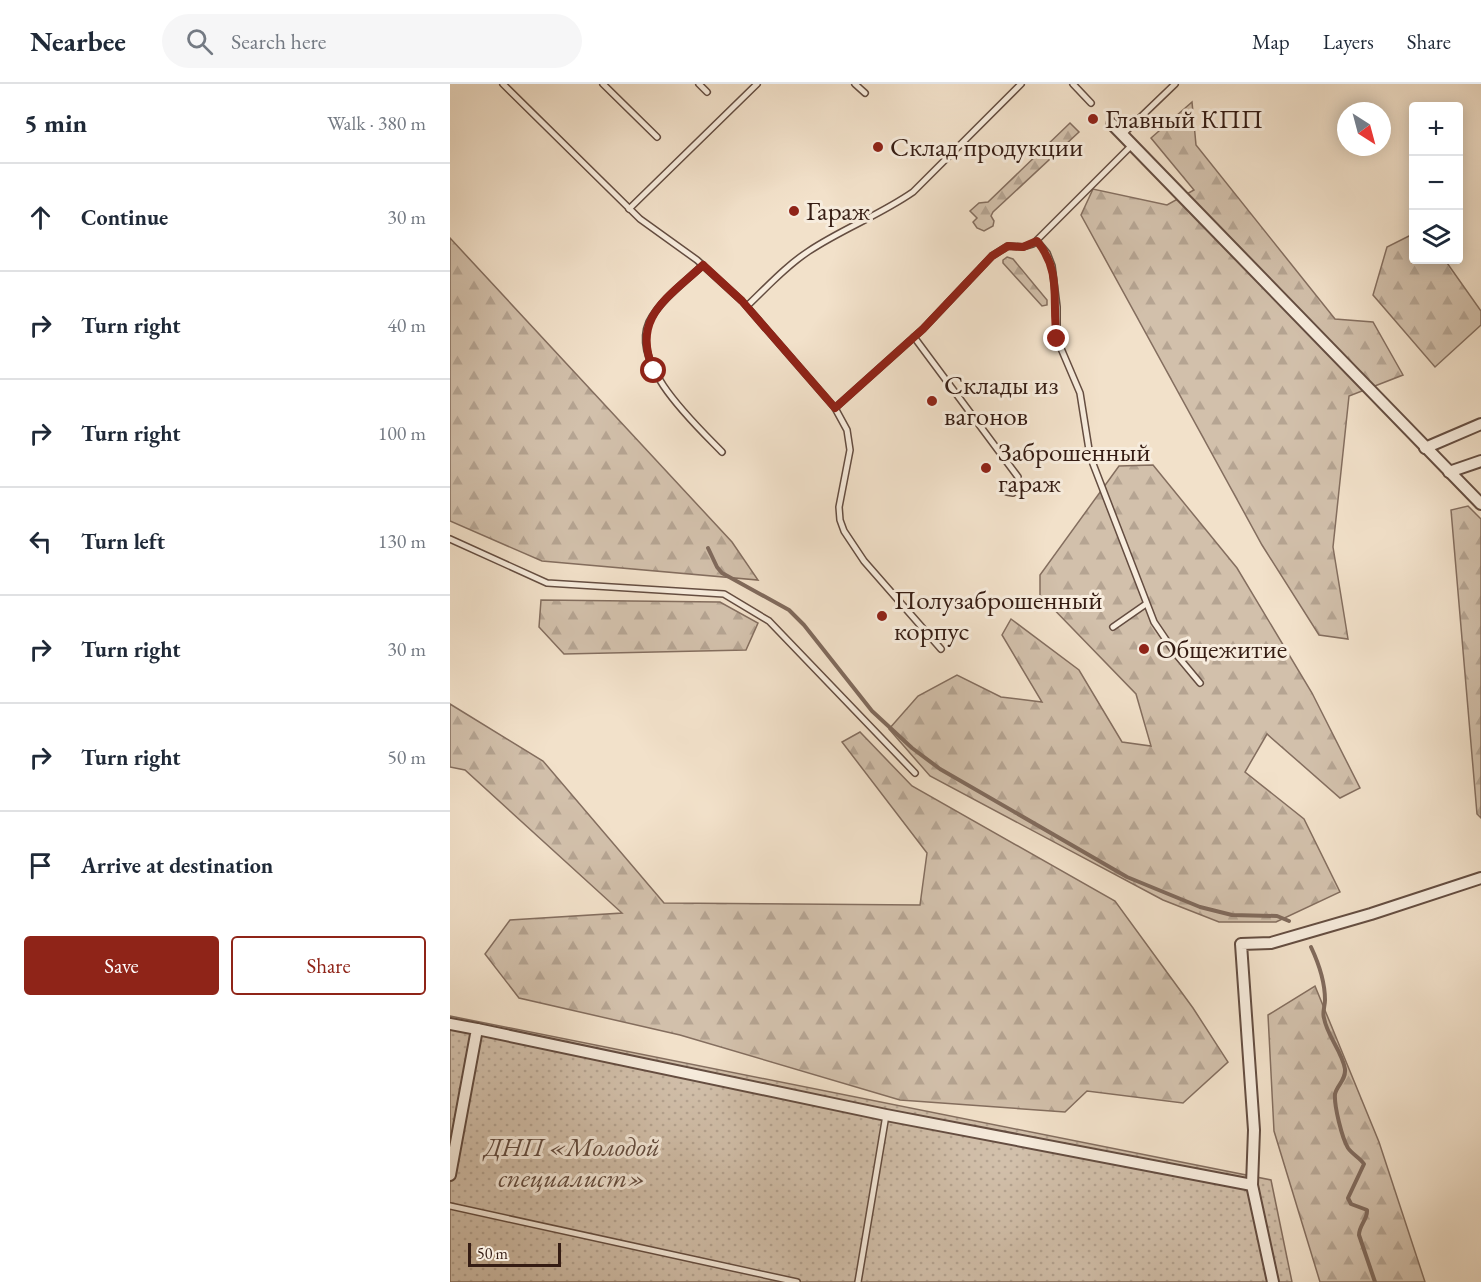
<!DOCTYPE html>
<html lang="en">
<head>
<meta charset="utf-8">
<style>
  :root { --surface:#fff; --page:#f6f6f7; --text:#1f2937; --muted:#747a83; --line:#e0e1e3; --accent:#8f2418 }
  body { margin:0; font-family:"EB Garamond",serif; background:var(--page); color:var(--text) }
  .controls { position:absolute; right:18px; top:18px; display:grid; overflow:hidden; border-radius:6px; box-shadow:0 3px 15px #0003 }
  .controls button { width:54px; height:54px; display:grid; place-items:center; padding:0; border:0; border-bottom:2px solid var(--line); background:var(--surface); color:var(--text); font:30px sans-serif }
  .compass { position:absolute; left:887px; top:18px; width:54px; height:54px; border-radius:50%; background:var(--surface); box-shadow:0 3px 15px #0003; rotate:144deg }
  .scale { position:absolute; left:18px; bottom:15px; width:93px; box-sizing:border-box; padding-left:6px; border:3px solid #351c13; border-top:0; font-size:16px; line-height:21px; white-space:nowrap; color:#351c13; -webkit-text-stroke:4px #f7ecdd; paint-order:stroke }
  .stop { position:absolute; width:18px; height:18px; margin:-14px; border:4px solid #8f2418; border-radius:50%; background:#fff }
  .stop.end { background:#8f2418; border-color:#fff; box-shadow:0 2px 6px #0008 }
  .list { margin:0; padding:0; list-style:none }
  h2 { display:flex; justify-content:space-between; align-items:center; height:78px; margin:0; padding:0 24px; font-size:26px }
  h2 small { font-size:20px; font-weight:400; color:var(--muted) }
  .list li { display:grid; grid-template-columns:39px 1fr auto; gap:18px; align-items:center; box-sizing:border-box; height:108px; padding:0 24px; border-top:2px solid var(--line) }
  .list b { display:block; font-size:22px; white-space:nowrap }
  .list em { font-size:20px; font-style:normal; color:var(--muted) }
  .actions { display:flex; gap:12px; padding:18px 24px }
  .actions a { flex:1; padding:14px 0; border:2px solid var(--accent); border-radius:6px; text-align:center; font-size:21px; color:var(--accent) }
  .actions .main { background:var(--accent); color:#fff }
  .icon { flex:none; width:33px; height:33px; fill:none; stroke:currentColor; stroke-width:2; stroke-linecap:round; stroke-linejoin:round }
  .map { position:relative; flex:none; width:1031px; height:1198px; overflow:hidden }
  header { display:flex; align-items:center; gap:36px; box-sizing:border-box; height:84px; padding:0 30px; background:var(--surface); border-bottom:2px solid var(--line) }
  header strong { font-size:28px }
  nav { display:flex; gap:33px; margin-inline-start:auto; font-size:21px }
  .search { width:420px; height:54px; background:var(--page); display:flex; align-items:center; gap:15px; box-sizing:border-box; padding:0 21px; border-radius:33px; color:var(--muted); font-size:22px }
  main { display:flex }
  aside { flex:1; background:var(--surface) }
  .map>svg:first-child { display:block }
  .green { fill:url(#green-dots); stroke:#846e5f; stroke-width:1.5 }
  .forest { fill:url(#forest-firs); stroke:#846e5f; stroke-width:1.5 }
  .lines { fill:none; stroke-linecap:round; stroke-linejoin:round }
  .stream { stroke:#806a5c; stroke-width:4 }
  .service-casing { stroke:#644d41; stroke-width:8 }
  .minor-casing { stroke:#644d41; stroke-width:14 }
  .service { stroke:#f7ecdd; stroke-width:5 }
  .minor { stroke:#f7ecdd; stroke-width:10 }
  .route { stroke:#8f2418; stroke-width:8 }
  .poi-dot { fill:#8f2418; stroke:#f7ecdd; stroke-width:2 }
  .labels { text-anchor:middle; stroke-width:6; stroke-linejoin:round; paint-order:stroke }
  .poi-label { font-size:27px; fill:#351c13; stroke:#f7ecdd; text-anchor:start }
  .park-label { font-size:27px; font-style:italic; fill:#644d41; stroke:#f7ecdd }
</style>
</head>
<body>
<header>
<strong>Nearbee</strong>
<div class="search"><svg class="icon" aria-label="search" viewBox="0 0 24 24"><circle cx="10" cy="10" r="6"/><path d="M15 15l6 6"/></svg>Search here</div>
<nav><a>Map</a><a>Layers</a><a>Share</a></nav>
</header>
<main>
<aside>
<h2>5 min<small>Walk · 380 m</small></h2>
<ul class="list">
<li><svg class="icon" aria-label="ahead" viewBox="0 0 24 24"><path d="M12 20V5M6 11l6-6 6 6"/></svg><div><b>Continue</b></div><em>30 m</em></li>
<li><svg class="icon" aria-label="right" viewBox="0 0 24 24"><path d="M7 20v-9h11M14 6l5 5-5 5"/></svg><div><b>Turn right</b></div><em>40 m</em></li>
<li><svg class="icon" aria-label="right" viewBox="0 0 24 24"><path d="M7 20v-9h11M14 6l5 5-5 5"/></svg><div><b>Turn right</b></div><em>100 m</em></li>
<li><svg class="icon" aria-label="left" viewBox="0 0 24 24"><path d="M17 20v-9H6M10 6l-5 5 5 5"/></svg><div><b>Turn left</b></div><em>130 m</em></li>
<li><svg class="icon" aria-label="right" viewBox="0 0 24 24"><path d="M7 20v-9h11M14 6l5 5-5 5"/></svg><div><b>Turn right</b></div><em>30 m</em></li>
<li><svg class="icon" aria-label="right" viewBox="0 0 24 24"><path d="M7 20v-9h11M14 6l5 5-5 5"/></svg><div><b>Turn right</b></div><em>50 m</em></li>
<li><svg class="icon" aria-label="arrive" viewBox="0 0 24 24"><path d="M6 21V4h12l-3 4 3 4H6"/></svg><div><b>Arrive at destination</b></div></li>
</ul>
<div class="actions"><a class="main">Save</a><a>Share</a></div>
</aside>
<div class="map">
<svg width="1031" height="1198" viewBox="0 0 1031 1198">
  <defs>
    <pattern id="green-dots" width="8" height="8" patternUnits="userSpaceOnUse" patternTransform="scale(1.5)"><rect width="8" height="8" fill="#d2c0ab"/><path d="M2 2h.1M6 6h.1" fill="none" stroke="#b5a492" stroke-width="1.8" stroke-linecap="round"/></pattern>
    <pattern id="forest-firs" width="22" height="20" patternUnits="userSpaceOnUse" patternTransform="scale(1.5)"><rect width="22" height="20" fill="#d2c0ab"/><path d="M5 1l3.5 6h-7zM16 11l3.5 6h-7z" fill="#b5a492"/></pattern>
  </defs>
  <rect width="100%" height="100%" fill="#f2e1ca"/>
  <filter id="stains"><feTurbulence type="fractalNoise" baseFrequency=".00333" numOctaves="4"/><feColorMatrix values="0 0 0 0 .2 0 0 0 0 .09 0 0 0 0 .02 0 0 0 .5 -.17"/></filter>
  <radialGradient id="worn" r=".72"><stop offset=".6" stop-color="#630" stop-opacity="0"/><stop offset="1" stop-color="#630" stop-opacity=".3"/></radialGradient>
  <path class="green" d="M0 932 821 1096 842 1198H0Z"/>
  <g class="forest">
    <path d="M742 18 746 61 885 235 923 238 953 291 899 312 883 463 898 555 869 551 812 461 631 131 643 105 717 121 744 106 701 54Z"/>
    <path d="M620 39 629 48 543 128 541 132 544 137 543 142 534 147 527 144 523 138 527 134 520 127 529 119 538 118Z"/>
    <path d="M963 150 964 176H995L1031 227V241L985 283 923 211 937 163Z"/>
    <path d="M0 154 282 458 308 496 92 477 0 437Z"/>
    <path d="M557 173 563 175 597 216V221L592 222 553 179V176Z"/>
    <path d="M703 381 787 484 862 609 910 704 890 714 817 650 795 688 854 735 890 808 826 838H769L713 816 480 692 439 645 468 612 507 591 551 613 592 618 552 551 561 535 629 586 672 658 701 662 686 610 590 511V491L669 382Z"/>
    <path d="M1018 422 1031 435V734L1027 730 1001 426Z"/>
    <path d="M91 516 270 518 308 539 296 566 114 570 89 543Z"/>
    <path d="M0 620 93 677 214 819 470 821 477 769 392 658 410 648 462 702 665 817 743 924 778 978 733 1019 637 1007 615 1028 450 1016 230 951 69 914 35 870 60 836 172 829 15 686 0 683Z"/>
    <path d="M865 902 929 1058 975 1198H870L824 1047 818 931Z"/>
  </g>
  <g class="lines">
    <g class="stream">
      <path d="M258 464 267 483 272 489 339 526 354 541 422 627 462 664 490 685 677 793 750 823 782 831 827 832 839 837"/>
      <path d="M861 863C869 880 875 897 875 916 875 922 872 929 874 934 877 952 892 967 895 985 896 996 887 1001 885 1010 884 1022 892 1054 898 1064 902 1070 910 1074 914 1080L898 1114 901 1120 917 1126C918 1135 909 1141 909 1151L925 1198"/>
    </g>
    <g class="service-casing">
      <g id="service">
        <path d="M53 0 190 135 247 176 292 217 385 324"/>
        <path d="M153 0 207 53"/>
        <path d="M249 0 257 8"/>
        <path d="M405 0 415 9"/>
        <path d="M623 0 641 19"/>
        <path d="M673 50 725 0"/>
        <path d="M179 125 307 0"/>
        <path d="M587 157 597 169 602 182 607 223V255L630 309 640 372 704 538 725 569 750 599"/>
        <path d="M253 181C235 198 210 216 199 238 180 281 245 340 272 368"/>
        <path d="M297 222C317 203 336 182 359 167 392 145 430 131 463 108L571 0"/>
        <path d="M464 253 568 393 569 403 563 409 557 408"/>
        <path d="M0 455 97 499 274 510 319 537 465 689"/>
        <path d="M663 543 696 520"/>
        <path d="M491 565 414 477 394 447 390 436 389 423 400 366 397 346 385 324 473 245 542 172 558 162 573 163 583 160 682 61"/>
        <path d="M0 1122 347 1198"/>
        <path d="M408 1198 436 1031"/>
      </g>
    </g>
    <g class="minor-casing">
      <g id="minor">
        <path d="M662 40 1031 420"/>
        <path d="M975 364 1031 340"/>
        <path d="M999 388 1031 377"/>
        <path d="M0 940 27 945 0 1091"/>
        <path d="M27 945 436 1031 802 1101"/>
        <path d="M823 1198 802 1101 804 1046 791 860 821 859 921 830 1031 794"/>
      </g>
    </g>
    <use href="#service" class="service"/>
    <use href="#minor" class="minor"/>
  </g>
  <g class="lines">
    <path class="route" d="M204 287C180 234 218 214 253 181L292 217 385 324 473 245 542 172 558 162 573 163 587 157C613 189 601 218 607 255"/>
  </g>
  <g class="poi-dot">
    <circle cx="643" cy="35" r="6"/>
    <circle cx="428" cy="63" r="6"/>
    <circle cx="344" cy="127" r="6"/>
    <circle cx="482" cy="317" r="6"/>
    <circle cx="536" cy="384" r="6"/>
    <circle cx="432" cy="532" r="6"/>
    <circle cx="694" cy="565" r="6"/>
  </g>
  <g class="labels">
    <g class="poi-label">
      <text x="655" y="44">Главный КПП</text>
      <text x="440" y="72">Склад продукции</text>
      <text x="356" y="136">Гараж</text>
      <text x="494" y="310">Склады из<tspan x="494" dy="31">вагонов</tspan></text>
      <text x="548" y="377">Заброшенный<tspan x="548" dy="31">гараж</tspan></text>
      <text x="444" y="525">Полузаброшенный<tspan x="444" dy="31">корпус</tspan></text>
      <text x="706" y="574">Общежитие</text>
    </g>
    <g class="park-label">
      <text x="122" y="1072">ДНП «Молодой<tspan x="122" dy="31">специалист»</tspan></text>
    </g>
  </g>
  <rect width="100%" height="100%" filter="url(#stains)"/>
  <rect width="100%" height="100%" fill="url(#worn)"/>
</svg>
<div class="controls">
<button>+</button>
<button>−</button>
<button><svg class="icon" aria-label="layers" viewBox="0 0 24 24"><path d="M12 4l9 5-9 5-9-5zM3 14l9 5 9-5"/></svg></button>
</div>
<svg class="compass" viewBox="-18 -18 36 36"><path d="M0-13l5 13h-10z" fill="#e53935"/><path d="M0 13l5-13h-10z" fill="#747a83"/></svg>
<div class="scale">50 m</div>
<div class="stop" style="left:204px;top:287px"></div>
<div class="stop end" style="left:607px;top:255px"></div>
</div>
</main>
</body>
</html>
